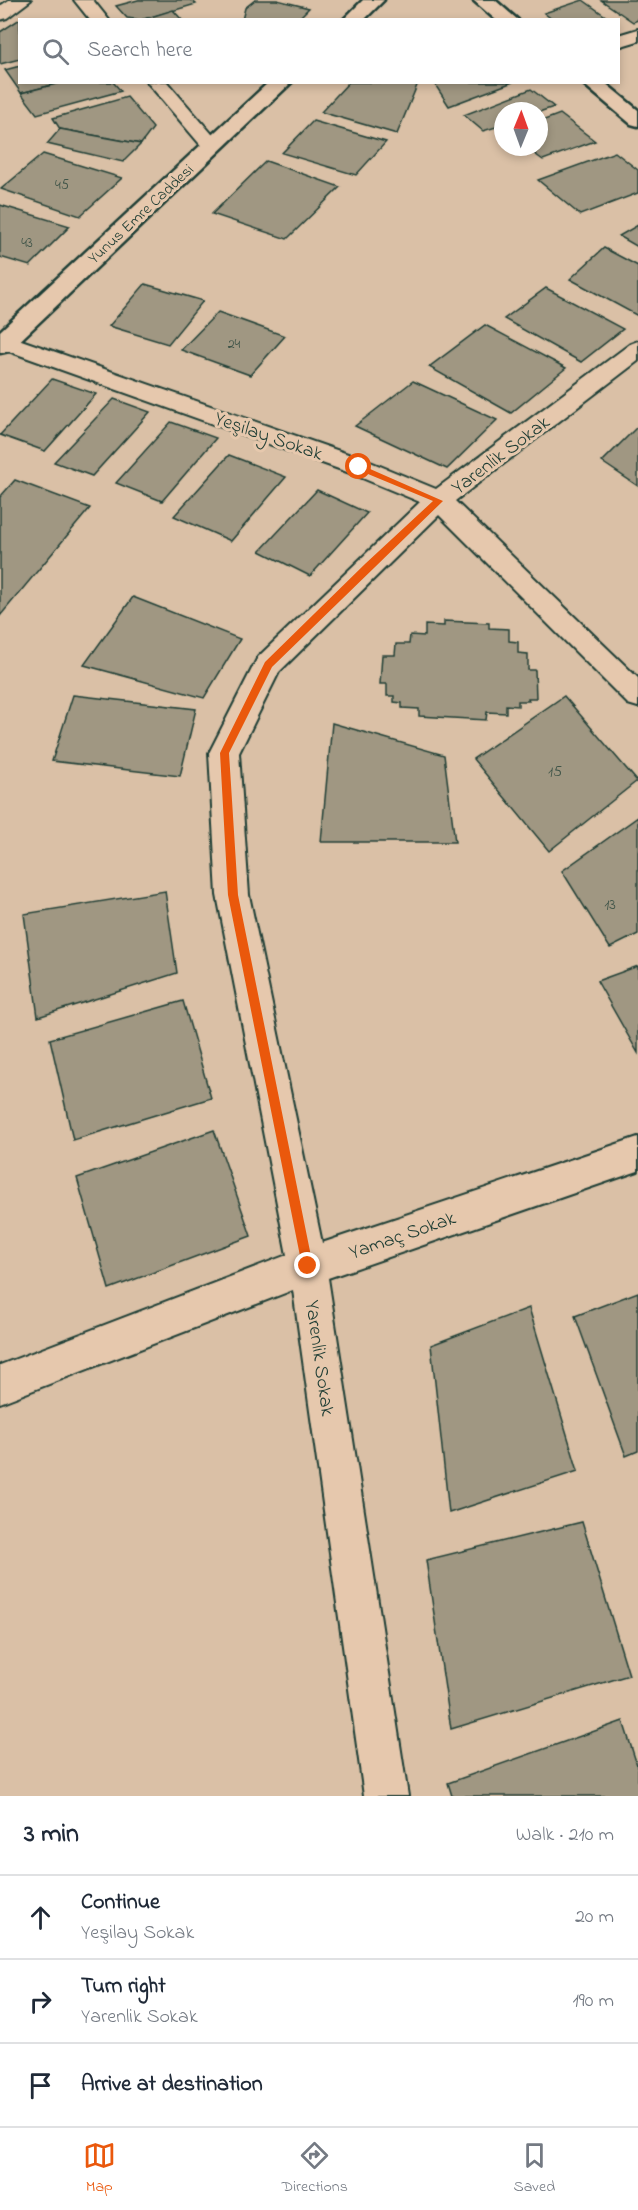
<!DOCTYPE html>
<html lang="en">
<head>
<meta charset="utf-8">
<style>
  :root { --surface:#fff; --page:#f6f6f7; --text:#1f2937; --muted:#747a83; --line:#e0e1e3; --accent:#ea580c }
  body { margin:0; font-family:"Indie Flower",sans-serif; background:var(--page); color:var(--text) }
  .compass { position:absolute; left:494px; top:102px; width:54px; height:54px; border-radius:50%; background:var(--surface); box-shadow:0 3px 9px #0003; rotate:1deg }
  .stop { position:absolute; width:18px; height:18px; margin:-14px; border:4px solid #ea580c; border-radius:50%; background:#fff }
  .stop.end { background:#ea580c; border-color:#fff; box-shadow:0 2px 6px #0008 }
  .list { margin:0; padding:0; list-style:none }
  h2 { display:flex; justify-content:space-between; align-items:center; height:78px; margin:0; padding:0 24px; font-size:26px }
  h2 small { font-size:20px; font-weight:400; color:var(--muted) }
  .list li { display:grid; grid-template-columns:39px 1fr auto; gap:18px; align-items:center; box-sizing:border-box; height:84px; padding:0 24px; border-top:2px solid var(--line) }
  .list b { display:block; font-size:22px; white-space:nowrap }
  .list p { margin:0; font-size:20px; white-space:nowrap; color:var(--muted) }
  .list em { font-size:20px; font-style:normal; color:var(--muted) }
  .icon { flex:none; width:33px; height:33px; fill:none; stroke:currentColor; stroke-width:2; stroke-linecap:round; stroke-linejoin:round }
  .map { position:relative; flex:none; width:638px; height:1796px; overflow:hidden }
  .search { position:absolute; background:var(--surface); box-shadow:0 3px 9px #0003; left:18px; right:18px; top:18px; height:66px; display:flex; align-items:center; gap:15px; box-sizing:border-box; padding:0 21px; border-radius:0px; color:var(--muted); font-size:22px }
  .sheet { height:330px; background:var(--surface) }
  nav { display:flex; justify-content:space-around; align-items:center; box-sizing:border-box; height:84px; border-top:2px solid var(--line); background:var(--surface); font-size:16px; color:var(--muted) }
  nav a { display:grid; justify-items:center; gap:3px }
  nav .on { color:var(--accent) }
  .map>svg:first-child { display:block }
  .building { fill:#a09782; stroke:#1f3d34; stroke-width:1.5 }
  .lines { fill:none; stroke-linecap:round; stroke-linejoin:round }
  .street-casing { stroke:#1f3d34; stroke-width:4 }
  .secondary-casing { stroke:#1f3d34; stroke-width:5 }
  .street { fill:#e6c8ad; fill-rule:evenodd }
  .secondary { fill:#e6c8ad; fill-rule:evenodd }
  .route { fill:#ea580c }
  .labels { text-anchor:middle; stroke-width:6; stroke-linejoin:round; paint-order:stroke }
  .far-number-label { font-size:14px; fill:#3f5448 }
  .far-street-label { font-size:16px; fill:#1f3d34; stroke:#e6c8ad }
  .number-label { font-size:16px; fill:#3f5448 }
  .street-label { font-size:20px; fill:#1f3d34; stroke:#e6c8ad }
</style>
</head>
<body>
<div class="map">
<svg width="638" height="1796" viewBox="0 0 638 1796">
  <rect width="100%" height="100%" fill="#dac0a6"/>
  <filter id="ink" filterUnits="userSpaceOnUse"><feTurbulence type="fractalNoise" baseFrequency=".0167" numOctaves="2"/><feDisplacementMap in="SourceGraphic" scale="12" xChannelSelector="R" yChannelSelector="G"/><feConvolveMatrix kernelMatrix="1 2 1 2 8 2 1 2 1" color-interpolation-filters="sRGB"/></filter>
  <g filter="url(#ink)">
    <g class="building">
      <path d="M138 0H191L196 4 141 20 127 18 116 6Z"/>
      <path d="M255 0H277L309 8 297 20H242L245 8Z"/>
      <path d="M583 0 611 20H553L544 13Z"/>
      <path d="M601 0H638V20L633 22Z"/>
      <path d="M173 10 182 20H141Z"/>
      <path d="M23 17 31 20H20V59L0 64V32Z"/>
      <path d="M20 66V82H64L21 93 5 70Z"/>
      <path d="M64 82H113L121 91 37 114 21 93Z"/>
      <path d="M349 82 418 83 397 134 321 112Z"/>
      <path d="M437 82H513L449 106 434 83Z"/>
      <path d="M531 89 554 107 539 112 503 111V125L483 131 464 115Z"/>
      <path d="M127 97 153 128 141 144 60 129 53 118Z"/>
      <path d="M560 114 595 141 543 160 525 147H539V122Z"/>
      <path d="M313 121 386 142 356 175 282 153Z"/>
      <path d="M60 129 141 144 123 162 47 144Z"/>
      <path d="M615 152 638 170V193L580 215 538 180Z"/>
      <path d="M43 154 122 178 80 216 1 189Z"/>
      <path d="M266 161 340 187 287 239 212 214Z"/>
      <path d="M0 205 70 226 30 266 0 257Z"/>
      <path d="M638 225V247L619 236Z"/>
      <path d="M604 248 638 266V316L570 279Z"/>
      <path d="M145 284 203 301 168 344 109 326Z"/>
      <path d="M546 288 623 329 581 362 504 319Z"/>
      <path d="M218 312 285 336 250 375 181 350Z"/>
      <path d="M485 325 566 368 511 413 429 367Z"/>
      <path d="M52 379 96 394 45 451 0 435Z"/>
      <path d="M413 381 497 420 447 469 355 426Z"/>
      <path d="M114 399 150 412 92 476 54 462Z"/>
      <path d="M171 422 216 438 162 501 116 483Z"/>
      <path d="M638 426V486L602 462Z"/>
      <path d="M229 455 286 477 231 541 174 516Z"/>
      <path d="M15 480 90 508 0 616V497Z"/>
      <path d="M317 490 367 513 310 576 260 551Z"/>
      <path d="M133 597 240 639 204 698 84 665Z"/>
      <path d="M444 621 489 623V628L509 629V641L518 642V653L528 654V670H535L536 698H528L529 701H518V706L506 705V713L487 712 486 720 419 716V709L402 708V703L394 702V696H387V684H380L382 655H395L396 644H409L410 635 425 636V625L444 626Z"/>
      <path d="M73 695 196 709 180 776 52 761Z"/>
      <path d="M564 696 637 781 549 851 473 759Z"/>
      <path d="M332 723 444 755 455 842H321Z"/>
      <path d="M638 817V934L610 948 562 871Z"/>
      <path d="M165 891 177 973 38 1017 24 914Z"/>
      <path d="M638 966V1053L597 981Z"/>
      <path d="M183 1001 211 1098 73 1140 50 1039Z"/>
      <path d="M214 1130 251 1236 109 1289 77 1178Z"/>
      <path d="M638 1292V1451L626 1456 575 1316Z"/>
      <path d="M529 1308 578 1471 449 1513 431 1345Z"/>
      <path d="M582 1522 629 1675 451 1729 426 1560Z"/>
      <path d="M623 1721 638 1768V1796H452L448 1783Z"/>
    </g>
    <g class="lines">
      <g class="street-casing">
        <g id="street">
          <path d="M9 0H31L7 18 0 20V6Z"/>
          <path d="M74 0H93L109 20H90Z"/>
          <path d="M638 29V41L618 47V35Z"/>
          <path d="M147 82H167L218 141 221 145 218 149H204Z"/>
          <path d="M4 334 368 461 436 489 630 344 638 341V361L455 501 638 678V707L628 704 439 515 279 672 239 753 249 895 322 1243 638 1137V1171L328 1278 408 1796H364L293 1290 0 1403V1365L287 1255 217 895 209 753 258 657 420 502 350 473 0 348V335Z"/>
        </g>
      </g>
      <g class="secondary-casing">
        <g id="secondary">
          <path d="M363 0H384L364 20H343Z"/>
          <path d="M473 0H495L518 20H496Z"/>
          <path d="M269 82H292L9 351 0 353V331Z"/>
          <path d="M581 82H604L638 110V126L631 124Z"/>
        </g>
      </g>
      <use href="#street" class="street"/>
      <use href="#secondary" class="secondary"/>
    </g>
  </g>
  <path class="route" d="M356 465H361L443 501 272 667 229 753 238 895 313 1266 308 1272 302 1266 228 895 220 753 265 662 365 564 433 501 356 469Z"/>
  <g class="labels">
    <g class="far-number-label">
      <text x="62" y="189">45</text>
      <text x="27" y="247">43</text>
      <text x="234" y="348">24</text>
    </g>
    <g class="far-street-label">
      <text transform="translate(140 213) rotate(-43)" y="6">Yunus Emre Caddesi</text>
    </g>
    <g class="number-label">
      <text x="555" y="776">15</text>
      <text x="610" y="909">13</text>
    </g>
    <g class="street-label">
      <text transform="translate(269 435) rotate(19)" y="7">Yeşilay Sokak</text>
      <text transform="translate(500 454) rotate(-37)" y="7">Yarenlik Sokak</text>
      <text transform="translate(402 1234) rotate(-19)" y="7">Yamaç Sokak</text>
      <text transform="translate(321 1358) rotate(82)" y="7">Yarenlik Sokak</text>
    </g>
  </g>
</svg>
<svg class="compass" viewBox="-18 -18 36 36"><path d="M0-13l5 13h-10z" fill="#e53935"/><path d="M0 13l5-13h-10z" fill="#747a83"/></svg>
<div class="stop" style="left:359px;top:467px"></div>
<div class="stop end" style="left:308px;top:1266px"></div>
<div class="search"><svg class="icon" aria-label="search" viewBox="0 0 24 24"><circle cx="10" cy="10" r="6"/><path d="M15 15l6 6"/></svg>Search here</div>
</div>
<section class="sheet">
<h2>3 min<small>Walk · 210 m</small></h2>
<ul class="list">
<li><svg class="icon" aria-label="ahead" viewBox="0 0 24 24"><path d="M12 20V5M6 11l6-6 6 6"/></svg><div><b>Continue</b><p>Yeşilay Sokak</p></div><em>20 m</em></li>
<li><svg class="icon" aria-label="right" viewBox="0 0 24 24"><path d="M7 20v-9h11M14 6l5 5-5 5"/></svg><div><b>Turn right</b><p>Yarenlik Sokak</p></div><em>190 m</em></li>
<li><svg class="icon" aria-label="arrive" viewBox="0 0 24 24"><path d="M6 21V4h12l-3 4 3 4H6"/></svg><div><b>Arrive at destination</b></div></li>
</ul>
</section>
<nav>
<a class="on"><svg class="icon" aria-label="map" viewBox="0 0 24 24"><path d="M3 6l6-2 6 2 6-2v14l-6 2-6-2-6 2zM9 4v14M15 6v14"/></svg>Map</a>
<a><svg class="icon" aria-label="directions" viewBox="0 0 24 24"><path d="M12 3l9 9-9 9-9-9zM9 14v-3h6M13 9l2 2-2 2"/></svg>Directions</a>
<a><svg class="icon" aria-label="saved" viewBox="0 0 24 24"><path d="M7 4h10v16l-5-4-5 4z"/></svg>Saved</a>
</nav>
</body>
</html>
